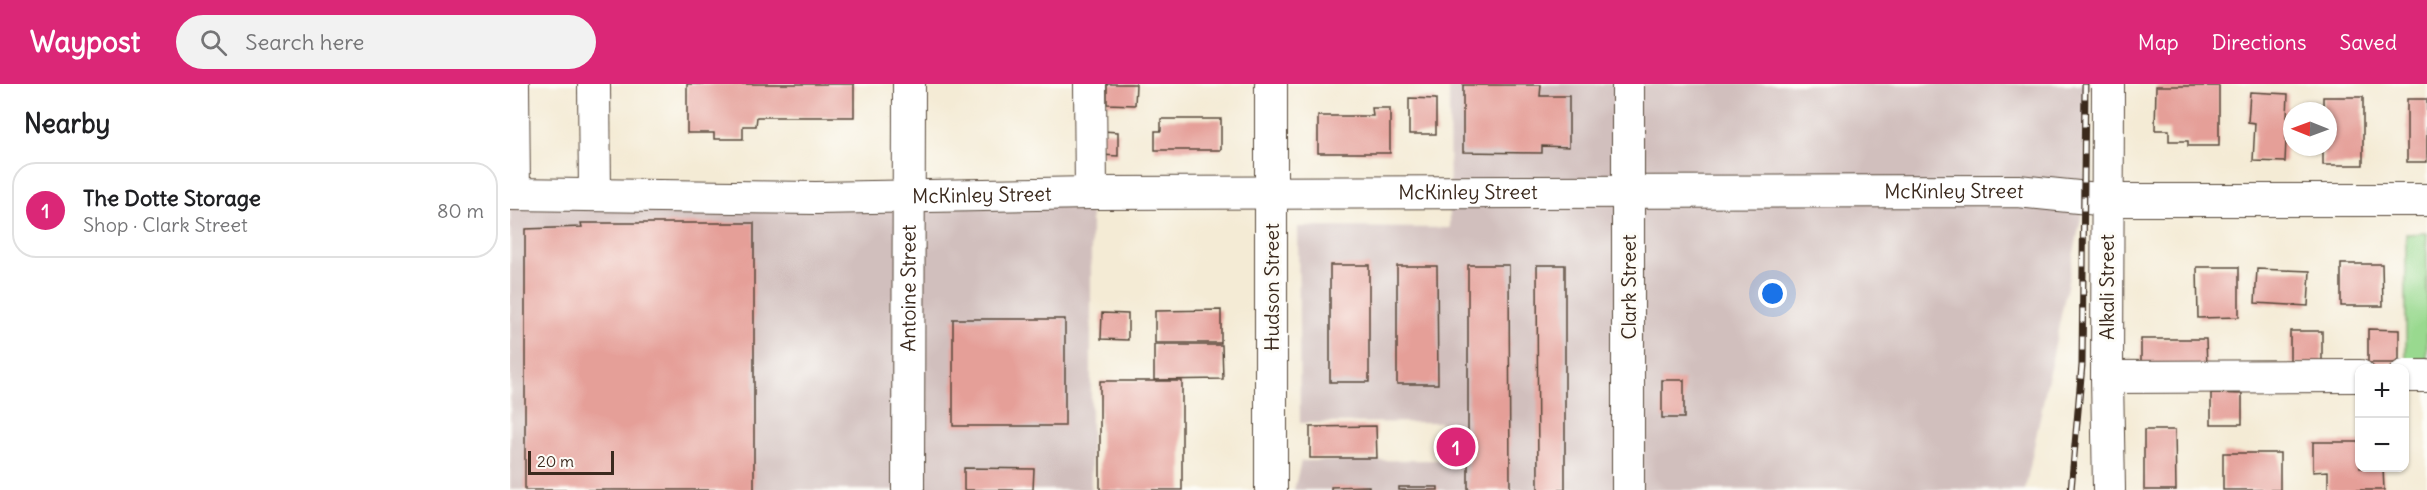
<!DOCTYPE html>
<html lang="en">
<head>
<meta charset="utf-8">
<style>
  :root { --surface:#fff; --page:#f2f2f2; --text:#202124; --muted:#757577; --line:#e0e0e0; --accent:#db2777 }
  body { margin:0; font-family:Delius,sans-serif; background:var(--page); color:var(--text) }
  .controls { position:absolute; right:18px; bottom:18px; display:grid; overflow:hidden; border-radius:12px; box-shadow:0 2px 4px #0004 }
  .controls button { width:54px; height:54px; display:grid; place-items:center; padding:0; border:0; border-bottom:2px solid var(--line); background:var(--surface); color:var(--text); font:30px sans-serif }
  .compass { position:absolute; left:1773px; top:18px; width:54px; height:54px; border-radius:50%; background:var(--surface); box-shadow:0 2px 4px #0004; rotate:271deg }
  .scale { position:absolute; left:18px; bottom:15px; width:86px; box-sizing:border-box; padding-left:6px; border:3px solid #3b2a1e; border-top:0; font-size:16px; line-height:21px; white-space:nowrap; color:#3b2a1e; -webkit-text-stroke:4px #fdfcf7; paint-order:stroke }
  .you { position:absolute; left:1263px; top:210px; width:21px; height:21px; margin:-15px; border:4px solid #fff; border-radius:50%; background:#1a73e8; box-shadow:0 0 0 9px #1a73e833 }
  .badge { display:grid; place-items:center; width:39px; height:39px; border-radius:50%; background:var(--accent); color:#fff; font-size:20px; font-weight:700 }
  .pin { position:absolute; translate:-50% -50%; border:3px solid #fff; box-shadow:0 2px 6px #0006 }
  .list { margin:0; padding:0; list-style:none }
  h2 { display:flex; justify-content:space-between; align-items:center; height:78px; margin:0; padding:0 24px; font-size:26px }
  h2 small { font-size:20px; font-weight:400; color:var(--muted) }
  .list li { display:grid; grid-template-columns:39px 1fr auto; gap:18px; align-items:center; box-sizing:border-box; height:96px; margin:0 12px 12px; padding:0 12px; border:2px solid var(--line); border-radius:24px }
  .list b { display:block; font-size:22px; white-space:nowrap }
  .list p { margin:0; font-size:20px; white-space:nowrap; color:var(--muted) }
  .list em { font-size:20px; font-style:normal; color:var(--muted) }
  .icon { flex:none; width:33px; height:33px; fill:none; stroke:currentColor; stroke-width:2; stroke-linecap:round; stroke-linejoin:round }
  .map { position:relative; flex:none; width:1917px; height:406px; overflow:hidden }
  header { display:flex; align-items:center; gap:36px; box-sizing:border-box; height:84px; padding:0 30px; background:var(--accent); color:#fff }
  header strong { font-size:28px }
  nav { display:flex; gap:33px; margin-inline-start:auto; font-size:21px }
  .search { width:420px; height:54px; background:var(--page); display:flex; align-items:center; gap:15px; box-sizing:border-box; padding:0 21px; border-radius:33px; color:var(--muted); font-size:22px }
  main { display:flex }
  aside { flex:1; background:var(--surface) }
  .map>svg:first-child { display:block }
  .industrial { fill:#d1bfbd }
  .green { fill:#99d98f; stroke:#6a8256; stroke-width:1.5 }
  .building { fill:#e59f98 }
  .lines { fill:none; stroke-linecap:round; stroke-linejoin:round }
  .minor-casing { stroke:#574739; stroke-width:34 }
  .minor { stroke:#fff; stroke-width:32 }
  .rail-casing { stroke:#3b2a1e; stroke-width:7 }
  .rail { stroke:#fdfcf7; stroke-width:4.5; stroke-dasharray:14; stroke-linecap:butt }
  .labels { text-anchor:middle; stroke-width:6; stroke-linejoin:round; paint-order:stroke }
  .street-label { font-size:20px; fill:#3b2a1e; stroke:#fdfcf7 }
</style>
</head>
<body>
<header>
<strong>Waypost</strong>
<div class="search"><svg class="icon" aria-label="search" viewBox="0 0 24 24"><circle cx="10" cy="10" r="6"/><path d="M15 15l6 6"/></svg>Search here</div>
<nav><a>Map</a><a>Directions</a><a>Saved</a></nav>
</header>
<main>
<aside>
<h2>Nearby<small></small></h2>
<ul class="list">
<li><span class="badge">1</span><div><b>The Dotte Storage</b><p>Shop · Clark Street</p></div><em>80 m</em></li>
</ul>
</aside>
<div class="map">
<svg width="1917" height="406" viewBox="0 0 1917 406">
  <rect width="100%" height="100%" fill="#fdfcf7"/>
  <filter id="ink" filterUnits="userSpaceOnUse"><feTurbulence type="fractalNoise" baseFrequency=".0167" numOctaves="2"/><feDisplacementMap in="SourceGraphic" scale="12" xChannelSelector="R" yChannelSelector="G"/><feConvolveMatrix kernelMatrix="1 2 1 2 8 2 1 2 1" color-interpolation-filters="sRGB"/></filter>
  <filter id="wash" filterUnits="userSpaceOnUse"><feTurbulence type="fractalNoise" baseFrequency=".008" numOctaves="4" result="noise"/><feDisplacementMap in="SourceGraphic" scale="24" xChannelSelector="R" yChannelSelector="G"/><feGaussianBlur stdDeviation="1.35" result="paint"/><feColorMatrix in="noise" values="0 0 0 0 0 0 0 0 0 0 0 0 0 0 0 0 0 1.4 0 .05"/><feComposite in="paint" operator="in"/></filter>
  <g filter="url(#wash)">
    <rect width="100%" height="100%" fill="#f4ebd5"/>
    <g class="industrial">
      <path d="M939 0H1575V115L1515 406H784L791 377 930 376V338L790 339 788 143 940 144Z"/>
      <path d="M581 109V406H0V110Z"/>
    </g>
    <path class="green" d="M1917 149V283L1896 284V150Z"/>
    <g id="blocks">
      <g class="building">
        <path d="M177 0H344V33H247L246 42H233V55H204V49H177Z"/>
        <path d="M597 0H626L625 21 597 20Z"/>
        <path d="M953 1H1031L1030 12H1059V63L1032 62V69L953 68Z"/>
        <path d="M1646 2H1709V62H1678V57H1659V46H1645Z"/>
        <path d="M1740 8 1778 10 1775 78 1743 77 1745 39 1738 38Z"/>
        <path d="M1813 13H1853V81H1813V63H1818V27H1813Z"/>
        <path d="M899 14 926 15V50H899Z"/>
        <rect x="1897" y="15" width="20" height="63"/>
        <path d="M862 24H880V69H808V32H863Z"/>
        <path d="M651 35H711V66H645V47H651Z"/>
        <path d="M592 47 608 48V72L591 71Z"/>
        <path d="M71 139H244V406H15V145L72 143Z"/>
        <path d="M1831 180H1872L1873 222H1831Z"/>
        <rect x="820" y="181" width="39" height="117"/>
        <path d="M958 181H999L1000 406H958Z"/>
        <path d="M1027 181H1055V406H1028Z"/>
        <path d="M887 182H927L928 300H887Z"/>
        <path d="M1687 183H1729V233L1688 234Z"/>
        <path d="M1747 185 1800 187 1798 222 1745 219Z"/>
        <path d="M711 226V259H645V227Z"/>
        <path d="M592 229 618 230V256L591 255Z"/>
        <rect x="443" y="235" width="112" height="107"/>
        <path d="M1858 245 1889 246V279H1858Z"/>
        <rect x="1780" y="247" width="32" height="33"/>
        <path d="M1631 255H1696L1697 282 1631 283Z"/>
        <path d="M644 261H712L713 295 644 296Z"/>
        <rect x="1152" y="296" width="22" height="38"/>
        <rect x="590" y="297" width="82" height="109"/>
        <path d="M1701 309 1732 310V340H1701Z"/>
        <path d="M866 342 867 374H800V343Z"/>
        <path d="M1634 346H1665L1666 406H1634Z"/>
        <path d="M1803 358H1850V384H1873L1874 406H1818V387L1803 388Z"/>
        <rect x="1713" y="369" width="57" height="37"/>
        <path d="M454 384 524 385 523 406H454Z"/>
        <path d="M859 402V406H821V403Z"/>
        <rect x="889" y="403" width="39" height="3"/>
      </g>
    </g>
  </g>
  <g filter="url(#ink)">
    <use href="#blocks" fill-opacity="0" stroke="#574739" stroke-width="1.5"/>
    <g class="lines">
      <g class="minor-casing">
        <g id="minor">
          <path d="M3 0 4 110"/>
          <path d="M84 0 85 111"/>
          <path d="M580 0 581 109"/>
          <path d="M1118 0V406"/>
          <path d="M1598 0 1597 293 1599 406"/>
          <path id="s1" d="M0 110 306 114 581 109 1508 107 1598 116H1917"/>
          <path d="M1894 292H1917"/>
          <path d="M1597 293 1850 292"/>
          <path id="s2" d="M398 406 399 0"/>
          <path d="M761 406V0"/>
        </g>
      </g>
      <use href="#minor" class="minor"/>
      <g class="rail-casing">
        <path id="rail" d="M1561 406 1572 281 1575 0"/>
      </g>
      <use href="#rail" class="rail"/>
    </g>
  </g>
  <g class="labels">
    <g class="street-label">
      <text dy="7" stroke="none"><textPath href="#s1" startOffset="1444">McKinley Street</textPath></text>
      <text dy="7" stroke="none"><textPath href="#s1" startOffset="958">McKinley Street</textPath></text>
      <text dy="7" stroke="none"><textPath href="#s1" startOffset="472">McKinley Street</textPath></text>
      <text dy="7" stroke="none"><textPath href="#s2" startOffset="202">Antoine Street</textPath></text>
      <text transform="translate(762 203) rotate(-90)" y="7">Hudson Street</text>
      <text transform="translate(1119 203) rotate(-90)" y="7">Clark Street</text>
      <text transform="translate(1597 203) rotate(-90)" y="7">Alkali Street</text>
    </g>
  </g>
</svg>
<div class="controls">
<button>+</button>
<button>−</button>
</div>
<svg class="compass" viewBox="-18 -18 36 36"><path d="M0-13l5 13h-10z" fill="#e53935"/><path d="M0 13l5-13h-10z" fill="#757577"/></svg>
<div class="scale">20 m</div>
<div class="you"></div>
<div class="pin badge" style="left:946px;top:363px">1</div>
</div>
</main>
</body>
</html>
